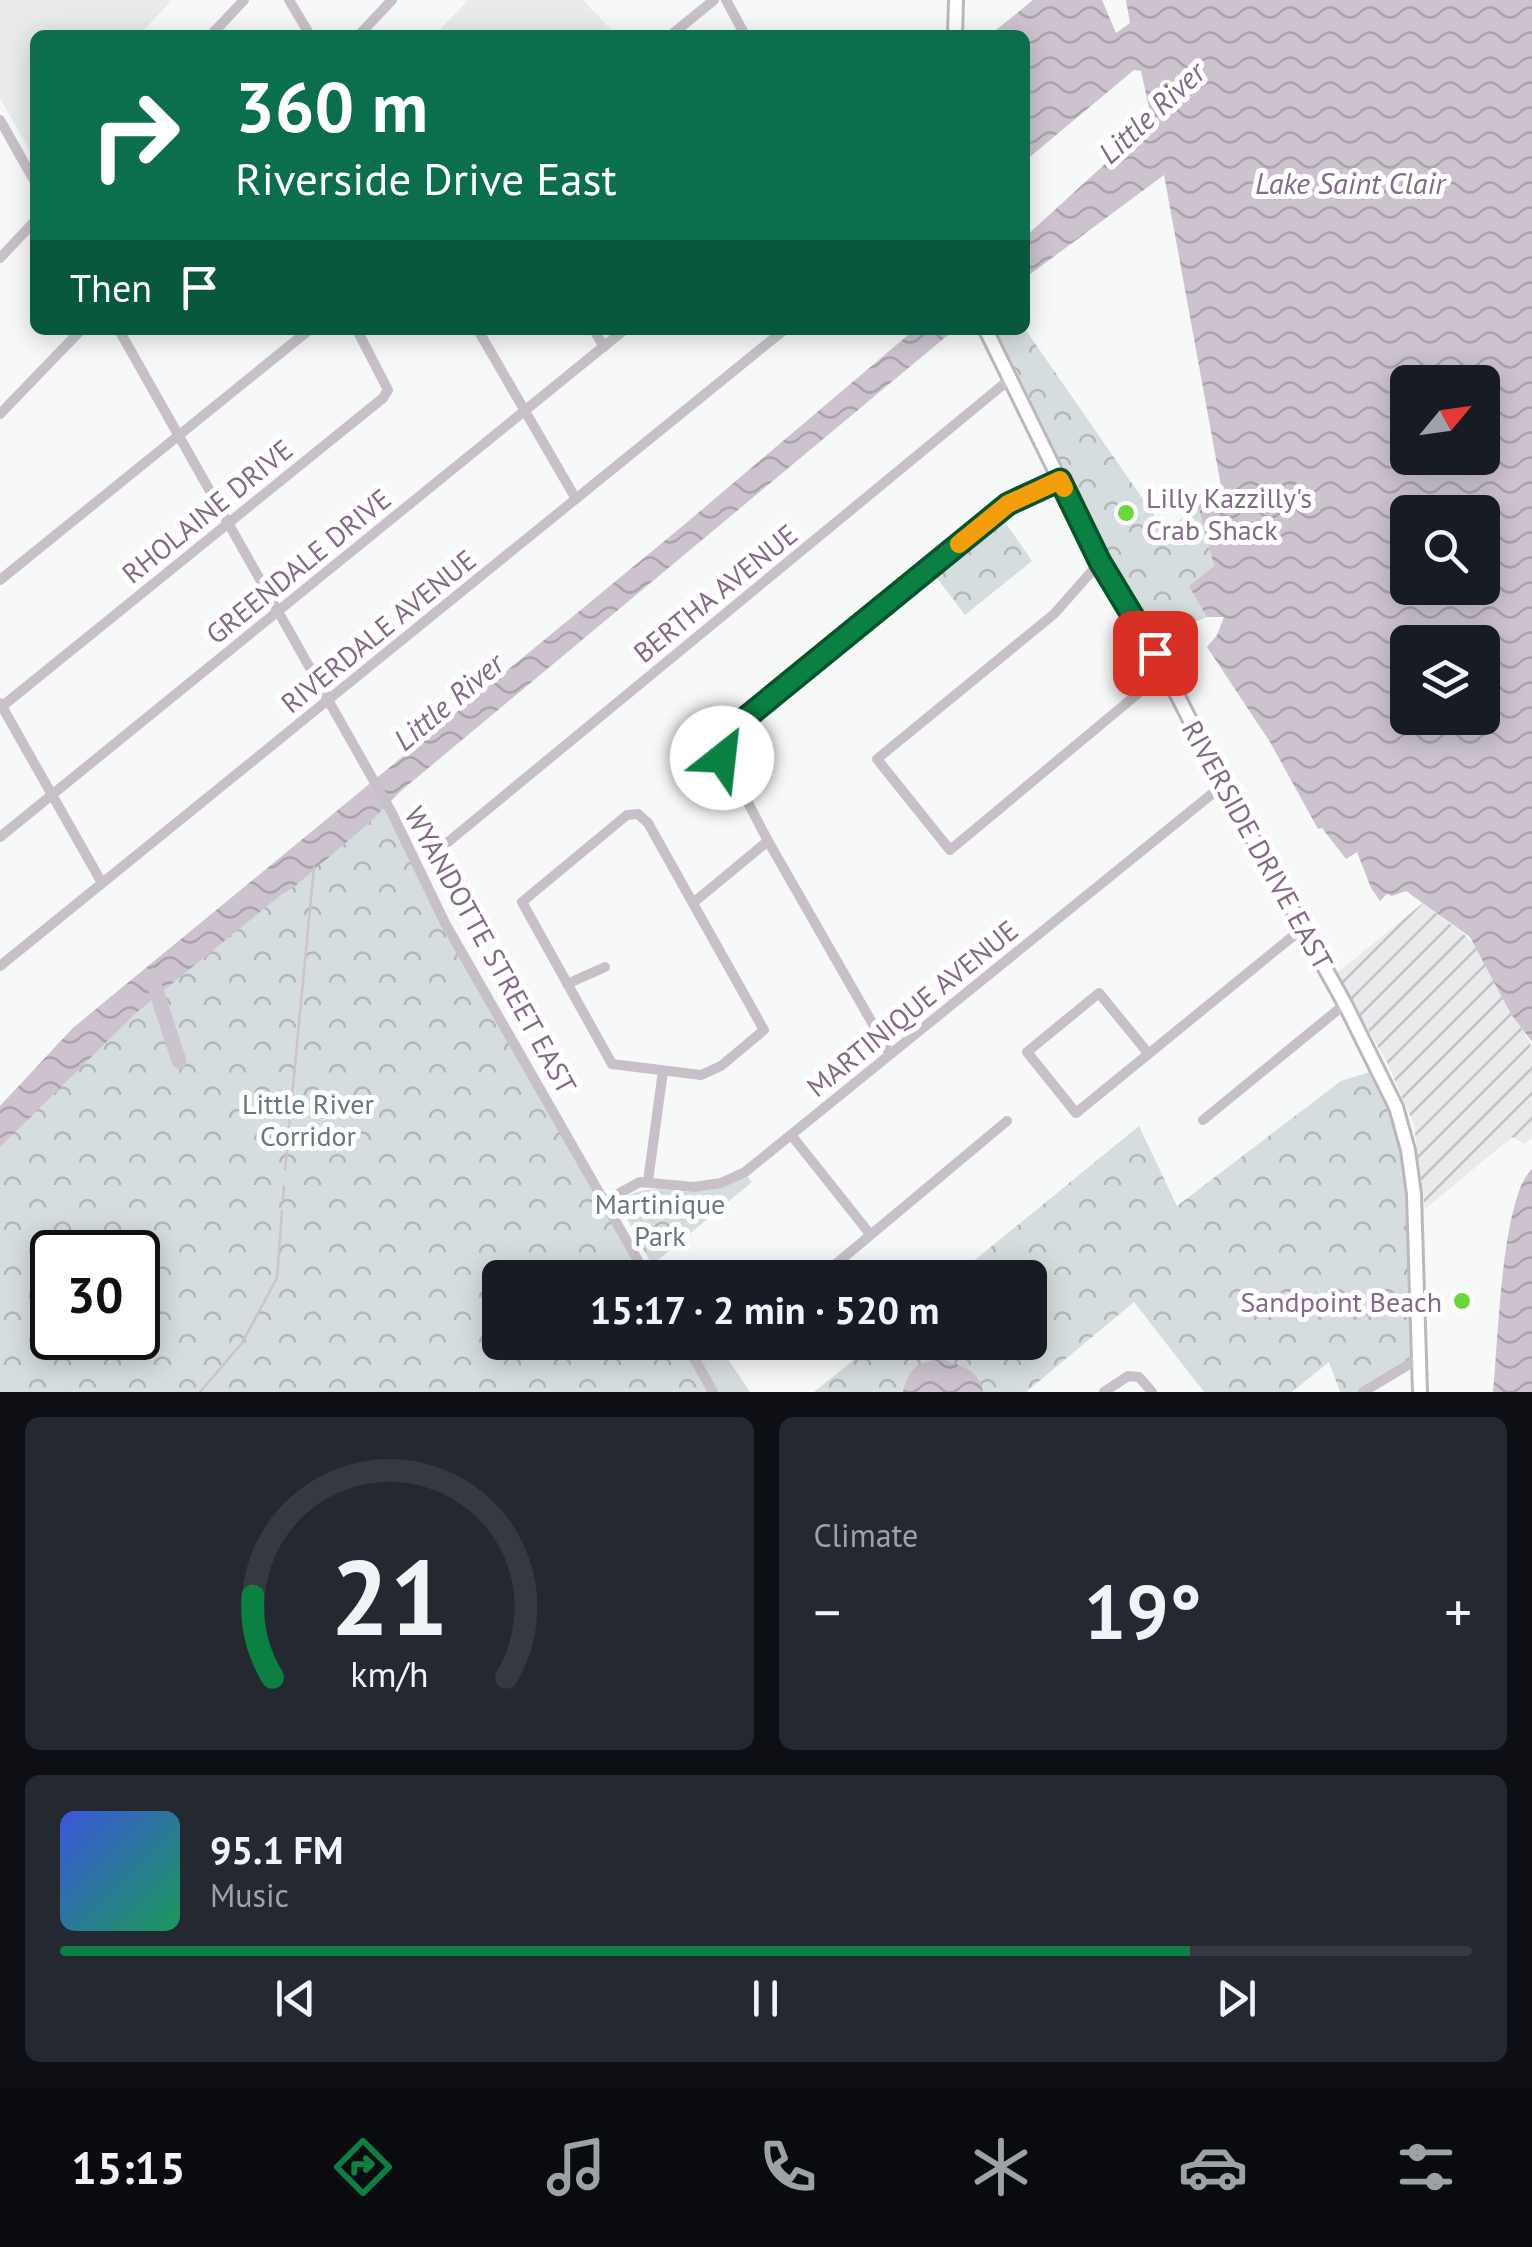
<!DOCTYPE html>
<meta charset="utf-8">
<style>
body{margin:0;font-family:"PT Sans",sans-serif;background:#242831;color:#f1f3f6;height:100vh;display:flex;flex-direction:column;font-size:38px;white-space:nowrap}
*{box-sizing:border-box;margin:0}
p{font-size:32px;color:#9ea1a6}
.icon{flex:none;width:55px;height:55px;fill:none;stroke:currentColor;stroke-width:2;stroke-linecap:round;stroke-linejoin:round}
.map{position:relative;height:1392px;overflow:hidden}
.panel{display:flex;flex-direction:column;gap:25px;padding:25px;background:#0d0f14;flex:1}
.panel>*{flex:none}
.banner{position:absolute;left:30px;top:30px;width:1000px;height:305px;border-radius:15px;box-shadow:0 5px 25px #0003;background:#0b6e4f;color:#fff;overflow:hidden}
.needle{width:65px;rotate:61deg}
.buttons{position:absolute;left:1390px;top:365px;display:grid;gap:20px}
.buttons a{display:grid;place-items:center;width:110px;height:110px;border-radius:15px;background:#171b24;box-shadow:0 5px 25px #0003;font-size:50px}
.speed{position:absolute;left:30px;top:1230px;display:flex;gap:20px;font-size:50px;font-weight:700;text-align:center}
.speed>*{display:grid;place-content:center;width:130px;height:130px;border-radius:50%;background:#171b24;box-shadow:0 5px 25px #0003;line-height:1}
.speed .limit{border:5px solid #111;border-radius:15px;background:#fff;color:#111}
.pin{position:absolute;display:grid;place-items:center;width:85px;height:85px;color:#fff;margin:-42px;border-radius:20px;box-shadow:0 5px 15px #0006}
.me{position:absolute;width:110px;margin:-55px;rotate:29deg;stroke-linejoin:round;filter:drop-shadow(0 0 8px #0008)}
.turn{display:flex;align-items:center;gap:35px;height:210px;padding:0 40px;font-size:45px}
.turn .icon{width:130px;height:130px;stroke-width:2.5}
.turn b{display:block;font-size:70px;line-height:85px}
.then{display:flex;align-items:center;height:95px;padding:0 40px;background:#0003;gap:20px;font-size:38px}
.big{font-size:75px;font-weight:700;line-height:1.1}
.panel .card{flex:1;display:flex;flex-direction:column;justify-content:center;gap:15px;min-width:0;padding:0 35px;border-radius:15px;background:#242831}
.panel .dial{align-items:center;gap:0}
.dial svg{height:260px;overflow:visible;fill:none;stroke:#363941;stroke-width:7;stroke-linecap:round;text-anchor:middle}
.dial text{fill:#f1f3f6;stroke:none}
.song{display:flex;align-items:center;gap:30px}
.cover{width:120px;height:120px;border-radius:15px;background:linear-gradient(135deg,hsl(230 70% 55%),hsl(150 70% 35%))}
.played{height:10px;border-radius:5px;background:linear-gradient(90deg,#0b8043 80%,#363941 80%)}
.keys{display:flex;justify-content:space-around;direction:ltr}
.heat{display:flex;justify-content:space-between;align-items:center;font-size:55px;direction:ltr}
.panel .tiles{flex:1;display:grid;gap:25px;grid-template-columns:1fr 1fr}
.card:last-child{grid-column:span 2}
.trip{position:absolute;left:482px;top:1260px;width:565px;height:100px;border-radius:15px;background:#171b24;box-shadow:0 5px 25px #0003;font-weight:700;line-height:100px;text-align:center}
.dock{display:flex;height:160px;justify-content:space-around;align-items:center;background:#090b0e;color:#9ea1a6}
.dock .icon{width:70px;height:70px}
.dock .active{color:#0b8043}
.dock b{font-size:45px;color:#f1f3f6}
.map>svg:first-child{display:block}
.built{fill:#e9eaeb}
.industrial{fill:url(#industrial-furrows)}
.grass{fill:#d6ddde}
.park{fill:url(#park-crowns);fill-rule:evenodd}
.water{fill:url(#water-waves);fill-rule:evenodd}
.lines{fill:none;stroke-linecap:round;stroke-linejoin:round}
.stream{stroke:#ccc3cf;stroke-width:2.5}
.river{stroke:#ccc3cf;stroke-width:15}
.major-casing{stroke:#bdb6be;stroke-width:18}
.minor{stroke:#c7c0c8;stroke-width:10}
.major{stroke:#fff;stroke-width:12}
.route-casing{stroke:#07532c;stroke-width:25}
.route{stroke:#0b8043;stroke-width:18}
.slow{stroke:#f59e0b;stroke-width:18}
.poi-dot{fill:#69d937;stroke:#fff;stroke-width:4}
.labels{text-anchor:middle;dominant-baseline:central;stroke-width:10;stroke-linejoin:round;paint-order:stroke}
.poi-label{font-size:28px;fill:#836a86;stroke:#fff;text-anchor:start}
.street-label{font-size:28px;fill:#836a86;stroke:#fff}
.park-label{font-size:28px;fill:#68787d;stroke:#fff}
.water-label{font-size:30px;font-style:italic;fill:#806b88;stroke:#fff}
</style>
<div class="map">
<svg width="1532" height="1392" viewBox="0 0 1532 1392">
<defs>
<pattern id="industrial-furrows" width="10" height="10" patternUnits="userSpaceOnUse" patternTransform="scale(2.5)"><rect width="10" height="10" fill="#e9eaeb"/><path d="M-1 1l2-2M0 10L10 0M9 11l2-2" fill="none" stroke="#c2c2c4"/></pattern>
<pattern id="park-crowns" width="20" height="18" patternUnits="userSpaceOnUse" patternTransform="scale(2.5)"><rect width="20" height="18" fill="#d6ddde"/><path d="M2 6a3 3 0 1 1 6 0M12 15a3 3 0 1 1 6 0" fill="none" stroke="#b3b7ba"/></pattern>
<pattern id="water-waves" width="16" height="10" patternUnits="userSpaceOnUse" patternTransform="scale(2.5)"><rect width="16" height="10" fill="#ccc3cf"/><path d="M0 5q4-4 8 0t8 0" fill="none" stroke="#aba2ae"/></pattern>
</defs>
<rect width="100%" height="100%" fill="#f7f9f8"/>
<g class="built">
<polygon points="0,0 172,0 139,35 35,35 35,145 30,151 0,98"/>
<polygon points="468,0 583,0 616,35 435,35"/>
</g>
<polygon class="industrial" points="1423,903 1466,936 1475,946 1532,1047 1532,1137 1525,1144 1512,1137 1425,1209 1414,1125 1388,1064 1336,974"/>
<polygon class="grass" points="685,1343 717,1343 750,1392 713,1392"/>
<g class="park">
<polygon points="1025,329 1165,531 1198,506 1214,566 1190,586 1207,617 1152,641 993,330"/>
<polygon points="1003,519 1032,561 965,615 933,573"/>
<path d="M374 781 445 923 648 1277 500 1278V1342L685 1343 713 1392H0V1106L73 1028ZM52 1252H138V1338H52Z"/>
<polygon points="1379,1069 1408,1150 1418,1360 1363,1392 1340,1392 1329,1362 1292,1392 1204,1392 1134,1302 1026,1392 814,1392 875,1343 1030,1342 1030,1278 954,1277 1139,1126 1177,1206 1341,1081"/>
<path d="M747 1176 752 1182 652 1265 620 1206 622 1199C652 1181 669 1194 701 1191 718 1190 732 1183 747 1176Z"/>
</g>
<g class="water">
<path d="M1033 0H1102L1116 33 1130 23 1126 0H1532V1042L1511 1014 1470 937 1406 891 1392 896 1387 894 1380 901 1371 888 1357 852 1346 859 1322 828 1318 829 1270 742 1207 647 1217 635 1224 617H1207L1189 586 1214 566 1198 506 1221 486 1164 175 1025 278V237L1152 121 1141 71 1134 70 1025 161V35L991 34ZM1482 382V458H1408V382ZM1482 512V588H1408V512ZM1482 642V718H1408V642Z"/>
<polygon points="914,330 954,330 402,790 369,823 294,887 282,894 136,1013 0,1147 0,1106 73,1028 679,529"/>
<path d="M1532 1169V1392H1493C1498 1347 1501 1197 1532 1169Z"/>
<path d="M941 1359C960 1365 980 1370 983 1392H903C909 1368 917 1362 941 1359Z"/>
</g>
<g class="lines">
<g class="stream">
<polyline points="285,1169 314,867"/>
<polyline points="283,1200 284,1186"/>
<polyline points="200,1392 242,1343 277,1278 282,1211"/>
</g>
<polyline class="river" points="153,981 179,1061"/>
<defs>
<g id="major">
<polyline points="955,35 956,0"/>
<polyline points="986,330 1100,562 1165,671 1223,785 1345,1004 1396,1107 1408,1150 1414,1194 1420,1392"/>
</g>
</defs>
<use href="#major" class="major-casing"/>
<g class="minor">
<polyline points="289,0 310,35"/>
<polyline points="726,0 745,35"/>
<polyline points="211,35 244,0"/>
<polyline points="359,35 392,0"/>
<polyline points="671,35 714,0"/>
<polyline points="0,120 35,182"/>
<polyline points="0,258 35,221"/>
<polyline points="119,330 392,813 445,923 648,1278"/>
<polyline points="478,330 576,499"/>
<polyline points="594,330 604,347"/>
<polyline points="0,414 81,330"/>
<polyline points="1100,562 1054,614 877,759 950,850 1165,671"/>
<polyline points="0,580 309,330"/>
<polyline points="0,703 102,883"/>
<polyline points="0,708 383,398 388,390 357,330"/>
<polygon points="638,814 648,823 764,1030 721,1066 701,1075 612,1064 522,902 627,815"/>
<polyline points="0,837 624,330"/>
<polyline points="448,842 1010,379"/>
<polyline points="693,903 768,841"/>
<polyline points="0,966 784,330"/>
<polyline points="567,984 605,967"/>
<polyline points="1148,1053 1099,993 1027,1052 1076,1113 1303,928"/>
<polyline points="890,1054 768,841 718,745 726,734 1007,505 1061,481"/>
<polyline points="1203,1120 1345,1004"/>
<polyline points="792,1136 870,1234"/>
<polyline points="648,1181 663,1071"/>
<polyline points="605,1201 640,1182 694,1187 721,1183 745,1172 1223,785"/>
<polyline points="743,1272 747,1278"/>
<polyline points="819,1278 1007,1121"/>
<polyline points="685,1342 713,1392"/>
<polyline points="1104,1392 1128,1376 1139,1377 1152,1392"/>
<polyline points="1363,1392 1418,1359"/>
</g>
<use href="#major" class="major"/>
</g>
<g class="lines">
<defs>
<polyline id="route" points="722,758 718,745 726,734 1008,504 1060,480 1100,562 1155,653"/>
</defs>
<use href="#route" class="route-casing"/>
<use href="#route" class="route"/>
<polyline class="slow" points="959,544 1008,504 1060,480 1064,488"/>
</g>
<g class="poi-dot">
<circle cx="1126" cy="513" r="10"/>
<circle cx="1462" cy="1301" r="10"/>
</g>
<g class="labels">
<g class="poi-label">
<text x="1146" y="497">Lilly Kazzilly's<tspan x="1146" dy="32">Crab Shack</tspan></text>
<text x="1442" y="1301" text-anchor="end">Sandpoint Beach</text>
</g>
<g class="street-label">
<text transform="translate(207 511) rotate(-39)">RHOLAINE DRIVE</text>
<text transform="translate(298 566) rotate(-39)">GREENDALE DRIVE</text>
<text transform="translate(715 593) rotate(-39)">BERTHA AVENUE</text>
<text transform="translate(378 631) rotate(-39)">RIVERDALE AVENUE</text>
<text transform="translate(1258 845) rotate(61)">RIVERSIDE DRIVE EAST</text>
<text transform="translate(491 950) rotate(61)">WYANDOTTE STREET EAST</text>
<text transform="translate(912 1008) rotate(-39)">MARTINIQUE AVENUE</text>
</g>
<g class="park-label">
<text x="308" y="1103">Little River<tspan x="308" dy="32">Corridor</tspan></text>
<text x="660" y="1203">Martinique<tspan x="660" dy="32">Park</tspan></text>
</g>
<g class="water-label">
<text transform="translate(1151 112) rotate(-43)">Little River</text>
<text x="1350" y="182">Lake Saint Clair</text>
<text transform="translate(448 701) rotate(-40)">Little River</text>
</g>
</g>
</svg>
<div class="buttons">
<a><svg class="needle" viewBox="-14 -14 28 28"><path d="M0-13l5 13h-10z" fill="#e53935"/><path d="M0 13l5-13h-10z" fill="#9ea1a6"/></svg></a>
<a><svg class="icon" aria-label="search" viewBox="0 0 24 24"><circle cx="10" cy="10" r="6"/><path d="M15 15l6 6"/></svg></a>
<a><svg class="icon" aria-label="layers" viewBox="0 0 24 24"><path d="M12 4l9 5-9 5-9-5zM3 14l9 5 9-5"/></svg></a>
</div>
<div class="speed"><div class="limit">30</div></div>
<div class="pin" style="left:1155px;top:653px;background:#d93025"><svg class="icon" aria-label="arrive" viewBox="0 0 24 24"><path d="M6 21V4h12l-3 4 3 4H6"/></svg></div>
<svg class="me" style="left:722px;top:758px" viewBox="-20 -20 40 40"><circle r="19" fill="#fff"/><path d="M0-13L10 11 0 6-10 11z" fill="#0b8043"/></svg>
<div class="trip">15:17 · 2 min · 520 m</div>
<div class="banner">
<div class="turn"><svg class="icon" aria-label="right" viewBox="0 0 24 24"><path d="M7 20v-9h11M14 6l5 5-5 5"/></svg><div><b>360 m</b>Riverside Drive East</div></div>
<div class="then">Then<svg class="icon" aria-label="arrive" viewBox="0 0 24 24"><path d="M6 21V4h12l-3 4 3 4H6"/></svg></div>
</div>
</div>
<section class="panel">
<div class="tiles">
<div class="card dial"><svg viewBox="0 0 100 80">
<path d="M14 69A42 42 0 1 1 86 69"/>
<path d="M14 69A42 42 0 0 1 8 44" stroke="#0b8043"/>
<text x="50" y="56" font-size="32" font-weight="700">21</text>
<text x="50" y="72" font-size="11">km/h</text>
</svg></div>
<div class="card"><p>Climate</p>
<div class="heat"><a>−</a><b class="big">19°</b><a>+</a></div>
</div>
<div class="card">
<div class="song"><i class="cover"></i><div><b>95.1 FM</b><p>Music</p></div></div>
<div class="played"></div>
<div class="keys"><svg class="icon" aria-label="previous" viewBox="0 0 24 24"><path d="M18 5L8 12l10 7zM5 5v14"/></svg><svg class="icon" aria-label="pause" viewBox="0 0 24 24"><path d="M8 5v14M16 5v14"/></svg><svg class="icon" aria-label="next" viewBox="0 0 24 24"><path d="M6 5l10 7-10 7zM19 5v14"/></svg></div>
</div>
</div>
</section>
<nav class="dock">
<b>15:15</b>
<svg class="icon active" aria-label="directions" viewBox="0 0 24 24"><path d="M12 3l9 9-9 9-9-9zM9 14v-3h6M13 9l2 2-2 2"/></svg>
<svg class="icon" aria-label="music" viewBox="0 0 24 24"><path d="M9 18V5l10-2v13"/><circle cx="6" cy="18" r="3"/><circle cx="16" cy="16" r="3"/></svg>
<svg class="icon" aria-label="phone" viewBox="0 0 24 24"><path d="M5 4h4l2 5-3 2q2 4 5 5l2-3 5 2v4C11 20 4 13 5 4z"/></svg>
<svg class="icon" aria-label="climate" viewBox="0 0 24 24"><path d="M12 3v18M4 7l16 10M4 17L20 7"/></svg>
<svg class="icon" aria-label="car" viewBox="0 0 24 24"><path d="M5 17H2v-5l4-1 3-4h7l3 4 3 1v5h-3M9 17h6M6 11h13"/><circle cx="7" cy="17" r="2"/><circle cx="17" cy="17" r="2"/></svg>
<svg class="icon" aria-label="filters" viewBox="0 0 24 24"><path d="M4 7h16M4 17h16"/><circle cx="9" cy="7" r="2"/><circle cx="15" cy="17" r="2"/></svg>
</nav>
